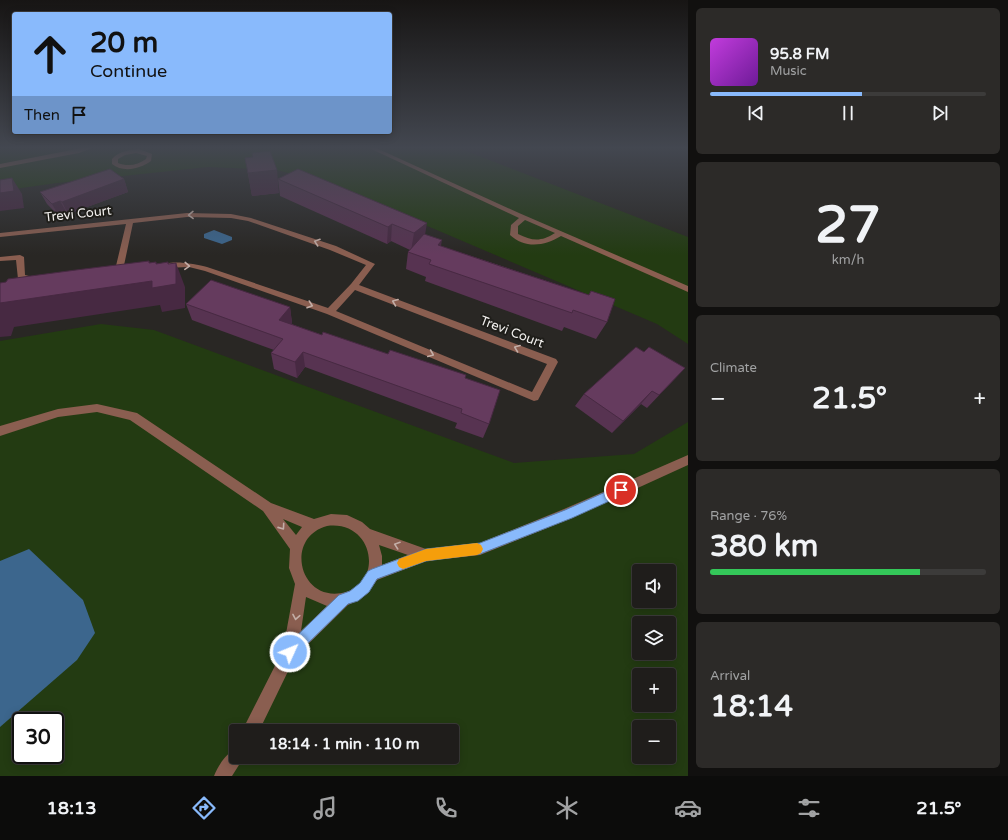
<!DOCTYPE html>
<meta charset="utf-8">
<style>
body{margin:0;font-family:"Varela Round",sans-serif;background:#2c2a28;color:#f1f3f6;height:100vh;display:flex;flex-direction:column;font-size:15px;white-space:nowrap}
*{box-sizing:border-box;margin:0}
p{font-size:13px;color:#a1a2a3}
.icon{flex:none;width:22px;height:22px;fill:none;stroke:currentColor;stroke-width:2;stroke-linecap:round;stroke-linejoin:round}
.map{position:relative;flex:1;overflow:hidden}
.details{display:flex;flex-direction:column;gap:8px;padding:8px;background:#11100f;width:320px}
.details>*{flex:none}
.hud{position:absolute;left:12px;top:12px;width:380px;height:122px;border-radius:4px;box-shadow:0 2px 10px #0003,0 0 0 1px #3c3b3a;background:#89bafc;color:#111;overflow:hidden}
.fabs{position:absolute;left:632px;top:564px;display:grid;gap:8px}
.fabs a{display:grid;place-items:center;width:44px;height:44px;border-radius:4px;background:#1f1d1b;box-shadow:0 2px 10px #0003,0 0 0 1px #3c3b3a;font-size:20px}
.speed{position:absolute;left:12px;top:712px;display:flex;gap:8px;font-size:20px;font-weight:700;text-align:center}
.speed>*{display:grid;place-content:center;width:52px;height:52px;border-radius:50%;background:#1f1d1b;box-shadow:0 2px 10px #0003,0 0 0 1px #3c3b3a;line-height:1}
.speed .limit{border:2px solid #111;border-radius:6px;background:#fff;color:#111}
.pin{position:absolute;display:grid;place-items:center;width:34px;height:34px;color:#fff;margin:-17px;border:2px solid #fff;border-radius:50%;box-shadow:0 1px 4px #0007}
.me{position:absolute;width:44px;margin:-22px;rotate:46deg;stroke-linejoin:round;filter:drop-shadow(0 0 3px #0008)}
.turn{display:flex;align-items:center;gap:14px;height:84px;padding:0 12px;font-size:18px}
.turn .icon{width:52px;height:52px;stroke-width:2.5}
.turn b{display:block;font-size:28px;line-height:34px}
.then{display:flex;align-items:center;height:38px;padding:0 12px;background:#0003;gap:8px;font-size:15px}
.big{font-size:30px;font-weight:700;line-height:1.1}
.details .widget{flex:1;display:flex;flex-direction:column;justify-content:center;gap:6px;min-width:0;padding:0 14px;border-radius:6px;background:#2c2a28}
.details .dial{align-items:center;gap:0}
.dial b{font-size:52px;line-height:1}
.song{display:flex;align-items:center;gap:12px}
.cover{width:48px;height:48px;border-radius:6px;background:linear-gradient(135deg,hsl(290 70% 55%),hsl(280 70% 35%))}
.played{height:4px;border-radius:2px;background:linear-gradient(90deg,#89bafc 55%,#3c3b3a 55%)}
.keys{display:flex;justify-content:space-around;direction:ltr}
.heat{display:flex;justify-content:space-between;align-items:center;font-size:22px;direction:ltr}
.charge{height:6px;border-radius:3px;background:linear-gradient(90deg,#34c759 76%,#3c3b3a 0)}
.trip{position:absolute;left:229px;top:724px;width:230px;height:40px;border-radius:4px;background:#1f1d1b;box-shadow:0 2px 10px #0003,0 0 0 1px #3c3b3a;font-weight:700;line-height:40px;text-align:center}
.menu{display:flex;height:64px;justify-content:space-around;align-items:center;background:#0c0c0b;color:#a1a2a3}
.menu .icon{width:28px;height:28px}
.menu .on{color:#89bafc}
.menu b{font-size:18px;color:#f1f3f6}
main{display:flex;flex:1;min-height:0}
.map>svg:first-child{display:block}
.green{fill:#233b12;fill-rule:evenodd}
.water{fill:#3c668d}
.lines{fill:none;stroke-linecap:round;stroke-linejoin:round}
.minor{fill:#8a5e50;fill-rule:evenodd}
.wall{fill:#573351}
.shaded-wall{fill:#472942}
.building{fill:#653b5e;stroke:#472942}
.oneway{stroke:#c3aea7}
.route{fill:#89bafc;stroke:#5979a4}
.slow{fill:#f59e0b}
.labels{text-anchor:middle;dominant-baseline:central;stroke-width:4;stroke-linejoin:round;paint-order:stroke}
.street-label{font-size:13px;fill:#f2f0ee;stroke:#1f1e1a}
</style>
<main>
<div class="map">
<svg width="688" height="776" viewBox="0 0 688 776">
<rect width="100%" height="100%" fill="#292724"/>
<g class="green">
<polygon points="0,147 456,147 688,237 688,344 657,324 329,184 277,170 208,167 57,183 0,191"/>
<path d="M101 324 154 330 514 463 634 454 688 422V776H0V341ZM639 571H669V601H639ZM639 623H669V653H639ZM639 675H669V705H639ZM21 721H55V755H21ZM639 727H669V757H639ZM236 731H452V757H236Z"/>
</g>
<g class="water">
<polygon points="214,230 232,237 232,240 222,244 204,238 204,234"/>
<polygon points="29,549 83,600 95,633 77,660 0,727 0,561"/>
</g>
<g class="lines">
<g class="minor">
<polygon points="87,147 95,147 79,153 0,168 0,164"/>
<path d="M367 147H374L519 213 688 286V292L561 236C545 246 525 249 510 235L511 225 519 218ZM525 220 555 233C541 242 532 241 518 234V226Z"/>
<path d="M139 149 152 154 151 161C140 169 123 173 112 164V159C119 151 129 150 139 149ZM136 153 147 156 146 159C138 165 128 167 118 163V159L125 155Z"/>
<path d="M187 213 231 214 251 218 336 246 375 264 359 285 556 359 558 362 538 400 534 401 327 314 205 271 189 267 164 268 160 266C169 259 196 264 207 267L328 308 351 284 366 265 330 250 248 221 231 218 187 217 133 223 123 270 119 272 115 270 126 224 0 237V233ZM355 290 547 364 532 392 336 311Z"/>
<polygon points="20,255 24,257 25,275 37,278 37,282 18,279 16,260 0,261 0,257"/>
<path d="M97 404 137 413 271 503 314 519 331 514 347 515 362 522 370 529 426 549 480 543 564 509 688 455V465L572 518 480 555 426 561 377 580 368 593 359 600 348 605 295 657 259 731H242L283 650 295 584 289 568 290 549 263 511 130 420 97 412 58 417 0 436V426L58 409ZM283 519 302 527 296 535ZM327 526C373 520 384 581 346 592 300 605 283 538 327 526ZM379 545 408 555 382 565V556ZM306 597 327 606 301 631Z"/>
<path d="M236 749V757H244L232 776H214C218 766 226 753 236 749Z"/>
</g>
</g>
<g class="wall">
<polygon points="252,153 279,193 252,196 245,158 253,157"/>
<polygon points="124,179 128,192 68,214 67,213 59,216 47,204 40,192"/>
<polygon points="278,179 425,234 441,246 589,295 591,291 607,322 596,339 564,327 562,331 425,281 426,277 406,269 408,252 410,250 391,241 387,244 280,196"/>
<polygon points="186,304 290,307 292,323 291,324 322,335 388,354 465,378 489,424 483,438 455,428 457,423 305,367 297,378 274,369 271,353 274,350 192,320"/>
<polygon points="644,352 685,368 647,408 641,404 612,433 575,406 584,394"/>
</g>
<g class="shaded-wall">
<polygon points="277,170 279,193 252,196 248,173"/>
<polygon points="12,178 22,194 24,208 0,211 0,193"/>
<polygon points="124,179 128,192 68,214 62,202"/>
<polygon points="60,201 67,213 59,216 52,204"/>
<polygon points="427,223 424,241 411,251 414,233"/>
<polygon points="392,224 391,241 387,244 388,227"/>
<polygon points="442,240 439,257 438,245"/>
<polygon points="149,261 159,285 156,262 165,286 168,262 176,283 176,263 185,287 185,308 162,312 160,305 14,327 11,336 0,337 0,303"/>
<polygon points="290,307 292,323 282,336 279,320"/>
<polygon points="303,352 305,367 297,378 295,362"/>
<polygon points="652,391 641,404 612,433 623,421"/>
</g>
<g class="building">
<polygon points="270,151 277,170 248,173 245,158 253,157 252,153"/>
<polygon points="110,169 124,179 62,202 60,201 52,204 40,192"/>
<polygon points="298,169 427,223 414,233 392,224 388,227 278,179"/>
<polygon points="12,178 14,191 0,193 0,180"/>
<polygon points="424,234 442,240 438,245 500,266 589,295 591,291 615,299 607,322 573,310 572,313 429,264 431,260 408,252"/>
<polygon points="149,261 149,263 156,262 156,264 168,262 168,264 176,263 176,284 152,288 152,281 0,303 0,283 6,282 8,279 76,270"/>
<polygon points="211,280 290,307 279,320 322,335 323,332 388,354 390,350 466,375 465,378 500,390 489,424 461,413 462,409 303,352 295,362 271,353 283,339 186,304"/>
<polygon points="636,347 644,352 649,347 685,368 659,395 652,391 623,421 584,394"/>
</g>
<defs><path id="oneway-chevron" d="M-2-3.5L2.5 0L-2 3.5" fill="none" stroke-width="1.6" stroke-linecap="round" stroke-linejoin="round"/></defs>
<g class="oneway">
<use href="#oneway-chevron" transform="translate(191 215) rotate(179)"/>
<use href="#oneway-chevron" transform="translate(317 242) rotate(-161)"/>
<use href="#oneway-chevron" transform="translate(187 266) rotate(3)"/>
<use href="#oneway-chevron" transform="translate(395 302) rotate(-159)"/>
<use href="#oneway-chevron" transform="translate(310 305) rotate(19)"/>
<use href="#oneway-chevron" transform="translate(517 348) rotate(-159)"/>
<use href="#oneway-chevron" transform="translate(431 354) rotate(23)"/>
<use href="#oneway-chevron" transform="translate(282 527) rotate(55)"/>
<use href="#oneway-chevron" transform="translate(397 545) rotate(-161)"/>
<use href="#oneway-chevron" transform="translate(296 617) rotate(100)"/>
</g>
<linearGradient id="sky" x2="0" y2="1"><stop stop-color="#171514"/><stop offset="0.58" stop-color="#434750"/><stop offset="1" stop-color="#434750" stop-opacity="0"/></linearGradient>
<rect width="688" height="255" fill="url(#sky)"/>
<polygon class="route" points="621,485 625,487 627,490 625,494 572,518 480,554 426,561 377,579 369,592 358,601 348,604 294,657 290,659 285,657 283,652 285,647 339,595 350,591 360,583 368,571 372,569 426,549 480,543 565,510"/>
<polygon class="slow" points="477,543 481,545 483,549 481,553 477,555 426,561 403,569 399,567 397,563 399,559 426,549"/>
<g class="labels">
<g class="street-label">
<text transform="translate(78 214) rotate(-6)">Trevi Court</text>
<text transform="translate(512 332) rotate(21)">Trevi Court</text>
</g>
</g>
</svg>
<div class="fabs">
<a><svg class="icon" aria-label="sound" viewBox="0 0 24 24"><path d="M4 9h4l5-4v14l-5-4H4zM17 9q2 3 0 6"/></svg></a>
<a><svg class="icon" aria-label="layers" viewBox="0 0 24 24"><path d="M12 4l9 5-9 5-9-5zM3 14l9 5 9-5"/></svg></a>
<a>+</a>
<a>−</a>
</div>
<div class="speed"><div class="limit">30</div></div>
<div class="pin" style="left:621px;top:490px;background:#d93025"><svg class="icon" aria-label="arrive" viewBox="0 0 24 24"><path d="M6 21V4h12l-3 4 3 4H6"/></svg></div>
<svg class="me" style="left:290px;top:652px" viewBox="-20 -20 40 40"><circle r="17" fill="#89bafc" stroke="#fff" stroke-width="3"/><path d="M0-11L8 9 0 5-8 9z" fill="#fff"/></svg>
<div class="trip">18:14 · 1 min · 110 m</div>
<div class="hud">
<div class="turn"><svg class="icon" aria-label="ahead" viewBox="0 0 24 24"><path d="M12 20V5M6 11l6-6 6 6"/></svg><div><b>20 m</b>Continue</div></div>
<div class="then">Then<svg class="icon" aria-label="arrive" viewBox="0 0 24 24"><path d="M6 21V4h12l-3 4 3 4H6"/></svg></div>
</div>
</div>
<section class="details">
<div class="widget">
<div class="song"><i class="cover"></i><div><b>95.8 FM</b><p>Music</p></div></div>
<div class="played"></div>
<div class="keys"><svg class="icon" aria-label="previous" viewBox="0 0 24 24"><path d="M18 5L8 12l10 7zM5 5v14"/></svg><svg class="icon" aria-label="pause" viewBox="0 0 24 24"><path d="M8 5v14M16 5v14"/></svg><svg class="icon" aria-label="next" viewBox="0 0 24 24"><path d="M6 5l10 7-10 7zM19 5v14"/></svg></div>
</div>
<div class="widget dial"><b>27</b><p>km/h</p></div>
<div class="widget"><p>Climate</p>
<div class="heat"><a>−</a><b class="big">21.5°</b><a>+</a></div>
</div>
<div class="widget"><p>Range · 76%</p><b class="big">380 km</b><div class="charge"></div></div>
<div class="widget"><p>Arrival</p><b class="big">18:14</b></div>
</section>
</main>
<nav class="menu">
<b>18:13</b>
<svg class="icon on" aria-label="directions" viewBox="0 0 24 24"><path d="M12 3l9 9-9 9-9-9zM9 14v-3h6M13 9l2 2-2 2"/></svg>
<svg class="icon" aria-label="music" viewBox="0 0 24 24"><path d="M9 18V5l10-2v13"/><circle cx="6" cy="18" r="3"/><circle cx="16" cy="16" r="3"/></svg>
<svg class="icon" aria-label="phone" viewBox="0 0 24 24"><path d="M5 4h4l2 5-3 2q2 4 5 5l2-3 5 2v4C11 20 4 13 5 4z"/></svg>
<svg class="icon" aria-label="climate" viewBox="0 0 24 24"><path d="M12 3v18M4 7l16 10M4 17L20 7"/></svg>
<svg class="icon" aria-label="car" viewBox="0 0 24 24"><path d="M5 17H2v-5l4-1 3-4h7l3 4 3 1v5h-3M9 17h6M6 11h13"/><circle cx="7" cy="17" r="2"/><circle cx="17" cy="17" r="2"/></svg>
<svg class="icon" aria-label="filters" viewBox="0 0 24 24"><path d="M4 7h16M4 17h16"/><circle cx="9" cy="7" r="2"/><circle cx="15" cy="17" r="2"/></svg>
<b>21.5°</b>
</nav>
